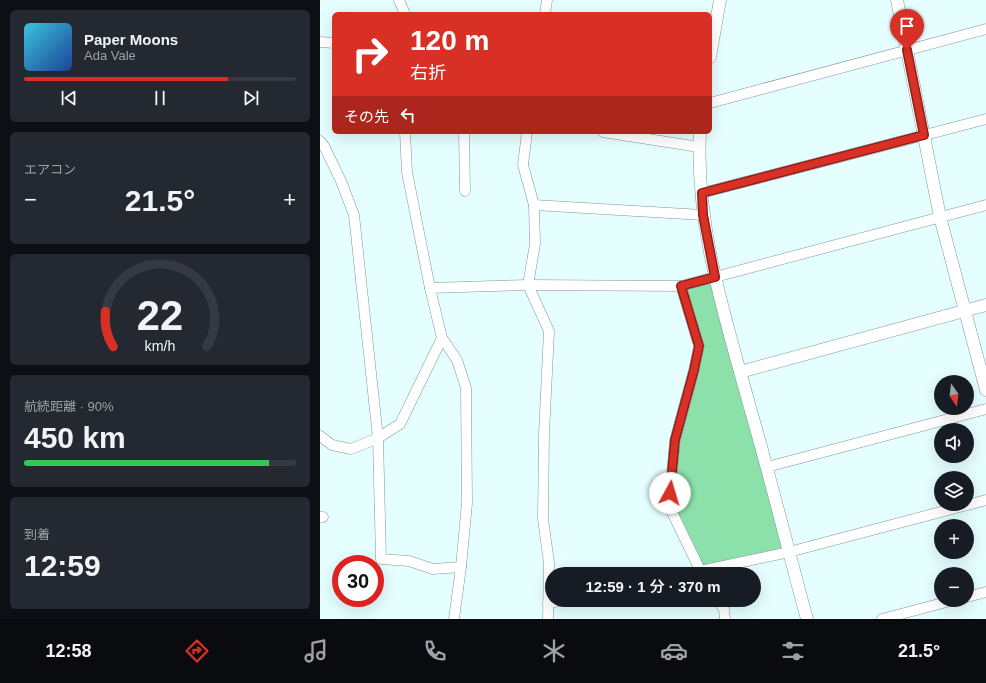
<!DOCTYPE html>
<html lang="ja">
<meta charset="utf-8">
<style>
body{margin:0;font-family:Arial,"Noto Sans JP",sans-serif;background:#242831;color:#f1f3f6;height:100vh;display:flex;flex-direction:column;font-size:15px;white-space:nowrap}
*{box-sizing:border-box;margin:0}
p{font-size:13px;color:#9ea1a6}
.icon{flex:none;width:22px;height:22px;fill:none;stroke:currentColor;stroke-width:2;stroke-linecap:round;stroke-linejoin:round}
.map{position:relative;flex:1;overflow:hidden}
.sheet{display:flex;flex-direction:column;gap:10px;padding:10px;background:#0d0f14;width:320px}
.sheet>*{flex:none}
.hud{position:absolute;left:12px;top:12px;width:380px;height:122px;border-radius:6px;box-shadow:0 4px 16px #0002;background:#d93025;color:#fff;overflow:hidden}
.needle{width:26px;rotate:166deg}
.controls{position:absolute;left:614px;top:375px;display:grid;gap:8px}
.controls a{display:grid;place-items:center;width:40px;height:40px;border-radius:50%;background:#171b24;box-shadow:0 4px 16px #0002;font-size:20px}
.speed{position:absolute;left:12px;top:555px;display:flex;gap:8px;font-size:20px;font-weight:700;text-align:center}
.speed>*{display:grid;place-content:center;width:52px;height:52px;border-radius:50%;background:#171b24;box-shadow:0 4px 16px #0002;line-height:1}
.speed .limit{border:6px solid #d22;background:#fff;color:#111}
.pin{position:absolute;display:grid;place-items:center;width:34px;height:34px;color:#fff;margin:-41px -17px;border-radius:50% 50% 50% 0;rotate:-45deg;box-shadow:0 0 4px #0007}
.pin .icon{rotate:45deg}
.me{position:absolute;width:44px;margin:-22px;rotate:6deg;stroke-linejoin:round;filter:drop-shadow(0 0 3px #0008)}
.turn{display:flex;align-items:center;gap:14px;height:84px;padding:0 12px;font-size:18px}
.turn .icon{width:52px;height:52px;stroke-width:2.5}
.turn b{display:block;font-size:28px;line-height:34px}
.then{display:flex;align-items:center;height:38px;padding:0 12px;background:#0003;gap:8px;font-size:15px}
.big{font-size:30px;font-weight:600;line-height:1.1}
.sheet .card{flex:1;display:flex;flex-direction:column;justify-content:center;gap:6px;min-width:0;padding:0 14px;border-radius:6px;background:#242831}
.sheet .dial{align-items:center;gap:0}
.dial svg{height:104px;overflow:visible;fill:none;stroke:#363941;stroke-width:7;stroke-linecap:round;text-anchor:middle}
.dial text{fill:#f1f3f6;stroke:none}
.song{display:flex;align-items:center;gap:12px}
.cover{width:48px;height:48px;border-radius:6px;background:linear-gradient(135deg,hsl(190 70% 55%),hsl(220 70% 35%))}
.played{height:4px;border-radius:2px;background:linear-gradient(90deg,#d93025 75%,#363941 75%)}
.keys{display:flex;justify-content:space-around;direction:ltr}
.heat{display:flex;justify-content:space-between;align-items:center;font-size:22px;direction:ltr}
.charge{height:6px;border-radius:3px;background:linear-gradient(90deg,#34c759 90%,#363941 0)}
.trip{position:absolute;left:225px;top:567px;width:216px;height:40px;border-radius:20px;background:#171b24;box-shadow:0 4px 16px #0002;font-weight:600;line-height:40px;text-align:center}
.dock{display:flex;height:64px;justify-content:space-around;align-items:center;background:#090b0e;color:#9ea1a6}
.dock .icon{width:28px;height:28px}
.dock .selected{color:#d93025}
.dock b{font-size:18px;color:#f1f3f6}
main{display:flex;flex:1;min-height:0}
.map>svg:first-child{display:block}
.green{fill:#8ce1ab}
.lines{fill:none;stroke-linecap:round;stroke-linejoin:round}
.minor-casing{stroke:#809798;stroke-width:11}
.tertiary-casing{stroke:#809798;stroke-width:13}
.minor{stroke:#fff;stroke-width:10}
.tertiary{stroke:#fff;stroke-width:12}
.route-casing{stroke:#8d1f18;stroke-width:10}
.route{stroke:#d93025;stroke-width:7}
</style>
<main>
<section class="sheet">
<div class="card">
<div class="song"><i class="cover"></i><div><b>Paper Moons</b><p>Ada Vale</p></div></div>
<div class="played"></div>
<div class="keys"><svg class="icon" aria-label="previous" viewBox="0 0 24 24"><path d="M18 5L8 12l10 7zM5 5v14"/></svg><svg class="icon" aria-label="pause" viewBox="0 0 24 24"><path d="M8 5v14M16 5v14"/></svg><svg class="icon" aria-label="next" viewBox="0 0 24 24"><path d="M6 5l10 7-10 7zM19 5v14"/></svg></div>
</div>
<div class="card"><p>エアコン</p>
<div class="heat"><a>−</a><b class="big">21.5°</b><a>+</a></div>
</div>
<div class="card dial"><svg viewBox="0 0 100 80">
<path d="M14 69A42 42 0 1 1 86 69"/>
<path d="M14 69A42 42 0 0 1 8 42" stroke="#d93025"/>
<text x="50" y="56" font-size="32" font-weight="700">22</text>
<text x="50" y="72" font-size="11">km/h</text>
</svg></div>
<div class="card"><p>航続距離 · 90%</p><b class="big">450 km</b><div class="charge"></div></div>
<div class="card"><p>到着</p><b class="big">12:59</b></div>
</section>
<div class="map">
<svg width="666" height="619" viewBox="0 0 666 619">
<rect width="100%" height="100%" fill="#e5feff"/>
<polygon class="green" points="395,277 469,552 380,571 349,506 355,440 379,346 361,286"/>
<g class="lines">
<defs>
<g id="minor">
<polyline points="79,0 85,14"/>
<polyline points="225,14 227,0"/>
<polyline points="0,42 14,43"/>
<polyline points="390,103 666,29"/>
<polyline points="85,132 87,172 110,288"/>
<polyline points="144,132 145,191"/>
<polyline points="207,132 203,165 214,205 215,244 208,285 229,331 224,434 223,519 229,563 228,619"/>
<polyline points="283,132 379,147"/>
<polyline points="0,141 4,146 21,181 34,215 58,438 61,559 89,561 113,569 141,567 134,619"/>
<polyline points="382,193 666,119"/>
<polyline points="214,205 383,215"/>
<polyline points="361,286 666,205"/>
<polyline points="122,338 137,360 146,388 147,503 141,567"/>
<polyline points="0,436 12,445 31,449 58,438 80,424 122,338 110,288 208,285 361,286 379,346 374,370 355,440 349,506 382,574"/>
<polyline points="447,467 666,409"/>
<polyline points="0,517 3,517"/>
<polyline points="366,574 469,552 666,500"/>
<polyline points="647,597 666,592"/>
<polyline points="398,600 404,610 405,619"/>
<polyline points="228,603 244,600"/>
<polyline points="562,619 634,600"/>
</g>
<g id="tertiary">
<polyline points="577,0 620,217 666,390"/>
<polyline points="390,57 400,0"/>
<path d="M380 132C375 227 406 320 431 411 451 480 468 550 487 619"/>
<polyline points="420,372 666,305"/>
</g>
</defs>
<use href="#minor" class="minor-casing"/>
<use href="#tertiary" class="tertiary-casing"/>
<use href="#minor" class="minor"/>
<use href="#tertiary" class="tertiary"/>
</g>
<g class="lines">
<defs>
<polyline id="route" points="350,493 355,440 374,370 379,346 361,286 395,277 383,215 382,193 604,135 587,50"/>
</defs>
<use href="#route" class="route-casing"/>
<use href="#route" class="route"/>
</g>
</svg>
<div class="controls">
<a><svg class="needle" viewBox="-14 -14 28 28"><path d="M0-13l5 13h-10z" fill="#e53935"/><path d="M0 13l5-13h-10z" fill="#9ea1a6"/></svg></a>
<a><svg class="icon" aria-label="sound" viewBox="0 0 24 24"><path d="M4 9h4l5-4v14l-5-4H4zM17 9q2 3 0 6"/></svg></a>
<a><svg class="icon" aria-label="layers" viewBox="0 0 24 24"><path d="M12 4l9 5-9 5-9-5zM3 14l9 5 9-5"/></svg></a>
<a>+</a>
<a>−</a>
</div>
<div class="speed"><div class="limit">30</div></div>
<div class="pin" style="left:587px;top:50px;background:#d93025"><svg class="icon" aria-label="arrive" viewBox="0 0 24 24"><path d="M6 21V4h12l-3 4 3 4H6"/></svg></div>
<svg class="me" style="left:350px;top:493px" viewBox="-20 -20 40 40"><circle r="19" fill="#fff"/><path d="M0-13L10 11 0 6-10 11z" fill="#d93025"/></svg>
<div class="trip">12:59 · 1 分 · 370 m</div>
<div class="hud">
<div class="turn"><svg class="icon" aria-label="right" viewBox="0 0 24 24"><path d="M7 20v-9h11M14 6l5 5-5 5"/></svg><div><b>120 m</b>右折</div></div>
<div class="then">その先<svg class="icon" aria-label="left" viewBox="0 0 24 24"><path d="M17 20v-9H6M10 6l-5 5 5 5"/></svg></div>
</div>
</div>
</main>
<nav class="dock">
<b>12:58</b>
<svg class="icon selected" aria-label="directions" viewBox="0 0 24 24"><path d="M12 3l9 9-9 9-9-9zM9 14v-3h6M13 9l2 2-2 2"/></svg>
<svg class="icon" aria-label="music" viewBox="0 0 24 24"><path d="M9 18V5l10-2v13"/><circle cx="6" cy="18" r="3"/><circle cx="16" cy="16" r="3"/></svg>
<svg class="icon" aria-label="phone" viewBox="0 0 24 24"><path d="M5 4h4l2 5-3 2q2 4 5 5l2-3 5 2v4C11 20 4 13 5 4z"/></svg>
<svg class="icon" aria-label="climate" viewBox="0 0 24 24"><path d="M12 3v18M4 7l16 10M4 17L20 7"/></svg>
<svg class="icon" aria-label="car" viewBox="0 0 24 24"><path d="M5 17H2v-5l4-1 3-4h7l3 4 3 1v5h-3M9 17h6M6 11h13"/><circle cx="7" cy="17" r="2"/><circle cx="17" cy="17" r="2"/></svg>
<svg class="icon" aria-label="filters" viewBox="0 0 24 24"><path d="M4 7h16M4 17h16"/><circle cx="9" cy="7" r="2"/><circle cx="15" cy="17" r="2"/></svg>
<b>21.5°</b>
</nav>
